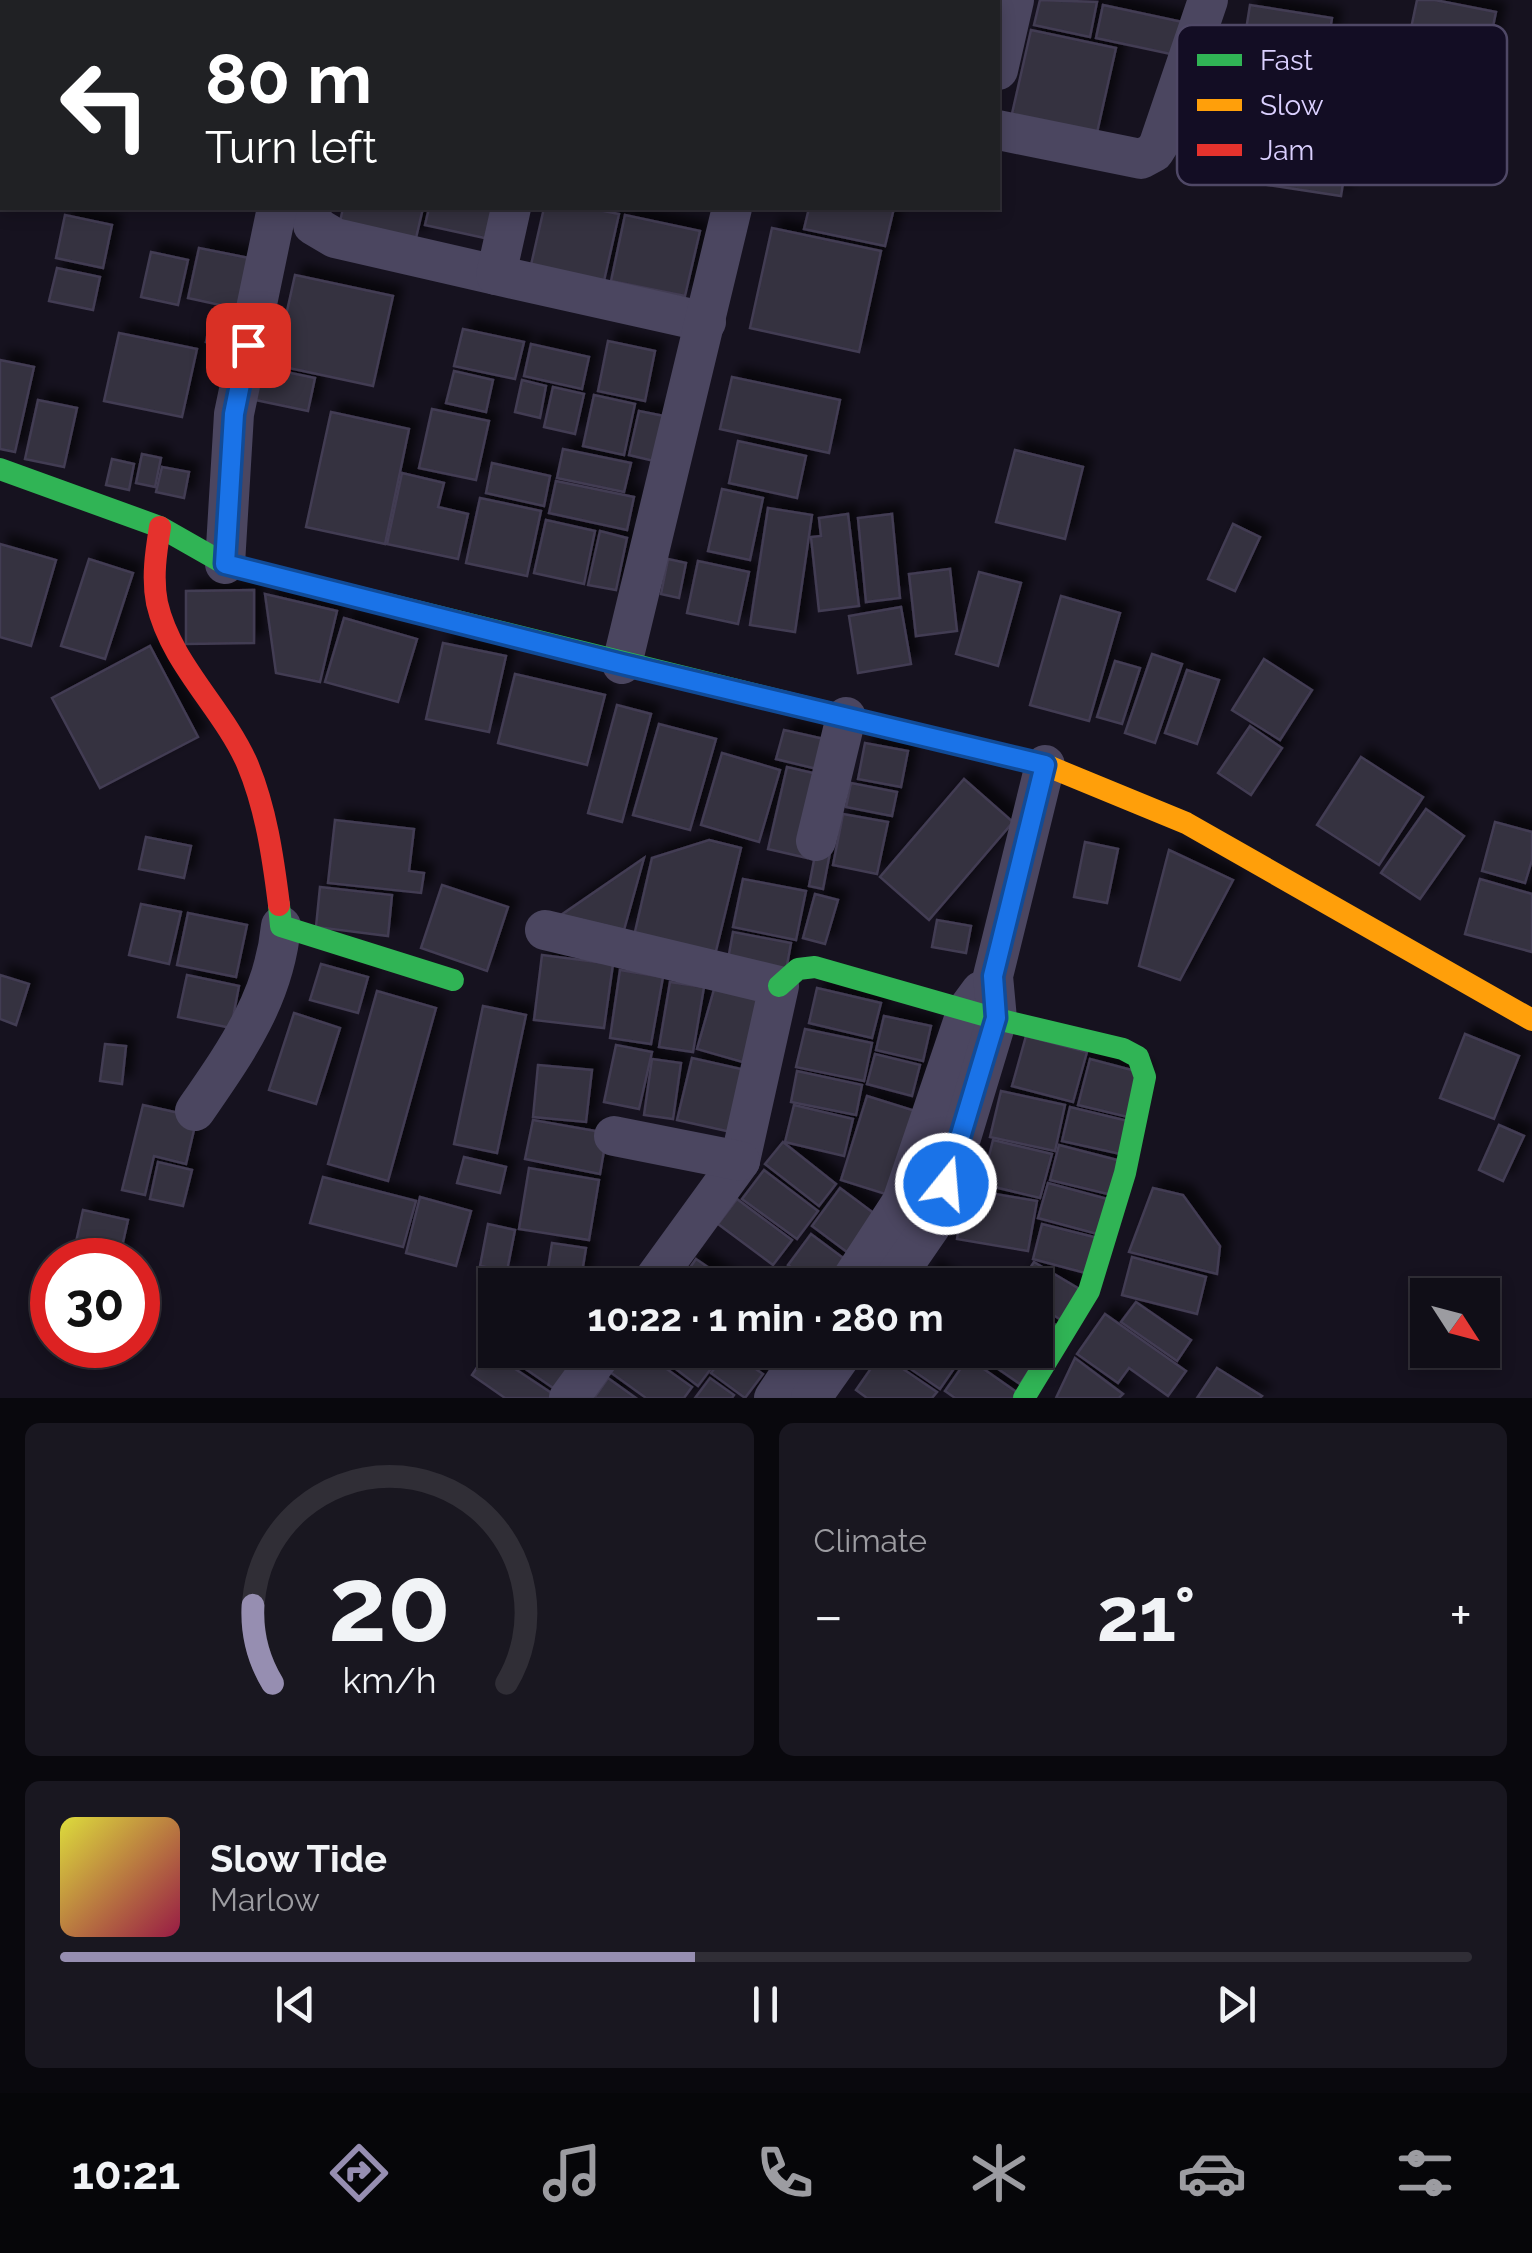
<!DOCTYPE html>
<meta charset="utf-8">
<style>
body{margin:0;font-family:Raleway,sans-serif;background:#191720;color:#f1f3f6;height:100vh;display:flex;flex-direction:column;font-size:38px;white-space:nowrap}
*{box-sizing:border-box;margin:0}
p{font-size:32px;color:#9c9ca1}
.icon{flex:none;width:55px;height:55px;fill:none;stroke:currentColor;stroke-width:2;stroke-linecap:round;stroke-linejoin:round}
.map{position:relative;height:1398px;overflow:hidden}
.side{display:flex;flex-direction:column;gap:25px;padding:25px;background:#09080d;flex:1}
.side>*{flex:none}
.top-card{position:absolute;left:0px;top:0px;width:1000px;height:210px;box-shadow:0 5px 15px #0003,0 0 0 2px #302e36;background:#202124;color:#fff;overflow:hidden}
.needle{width:65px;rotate:126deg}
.fabs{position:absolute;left:1410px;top:1278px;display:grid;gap:20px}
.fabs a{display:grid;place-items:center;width:90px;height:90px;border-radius:0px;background:#100e17;box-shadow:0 5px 15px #0003,0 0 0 2px #302e36;font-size:50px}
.speed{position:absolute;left:30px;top:1238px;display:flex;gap:20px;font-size:50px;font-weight:700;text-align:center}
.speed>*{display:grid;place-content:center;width:130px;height:130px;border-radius:50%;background:#100e17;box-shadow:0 5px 15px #0003,0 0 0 2px #302e36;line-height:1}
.speed .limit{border:15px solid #d22;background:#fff;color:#111}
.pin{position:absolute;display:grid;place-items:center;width:85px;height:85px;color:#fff;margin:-42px;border-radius:20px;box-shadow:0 5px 15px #0006}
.me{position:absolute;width:110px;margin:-55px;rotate:17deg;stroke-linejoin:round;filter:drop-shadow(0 0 8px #0008)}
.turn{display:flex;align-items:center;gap:35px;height:210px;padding:0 40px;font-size:45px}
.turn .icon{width:130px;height:130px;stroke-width:2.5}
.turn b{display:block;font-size:70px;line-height:85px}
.big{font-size:75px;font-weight:700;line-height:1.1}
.side .widget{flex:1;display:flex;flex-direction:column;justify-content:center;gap:15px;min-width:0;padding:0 35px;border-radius:15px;background:#191720}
.side .dial{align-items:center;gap:0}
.dial svg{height:260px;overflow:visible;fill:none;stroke:#302e36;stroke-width:7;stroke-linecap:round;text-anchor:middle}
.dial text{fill:#f1f3f6;stroke:none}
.song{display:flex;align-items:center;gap:30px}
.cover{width:120px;height:120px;border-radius:15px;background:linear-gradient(135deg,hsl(60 70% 55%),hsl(340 70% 35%))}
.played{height:10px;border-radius:5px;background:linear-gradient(90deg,#968eb1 45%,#302e36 45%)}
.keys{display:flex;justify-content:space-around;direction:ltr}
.heat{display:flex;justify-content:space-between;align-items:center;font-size:55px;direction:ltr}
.side .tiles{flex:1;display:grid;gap:25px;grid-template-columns:1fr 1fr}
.widget:last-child{grid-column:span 2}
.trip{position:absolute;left:478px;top:1268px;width:575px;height:100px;border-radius:0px;background:#100e17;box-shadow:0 5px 15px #0003,0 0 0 2px #302e36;font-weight:700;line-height:100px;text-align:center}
.tabs{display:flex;height:160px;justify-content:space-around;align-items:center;background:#060609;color:#9c9ca1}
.tabs .icon{width:70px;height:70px}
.tabs .current{color:#968eb1}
.tabs b{font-size:45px;color:#f1f3f6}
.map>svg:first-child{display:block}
.building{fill:#343041;stroke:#433c53;stroke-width:2.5;filter:url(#shadow)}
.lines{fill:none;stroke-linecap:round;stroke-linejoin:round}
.street{stroke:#4b4660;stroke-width:40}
.fast{stroke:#30b455;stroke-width:22}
.slow{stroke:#ff9f0a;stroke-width:22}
.jam{stroke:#e5322d;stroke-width:22}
.route-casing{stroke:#114b97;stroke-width:25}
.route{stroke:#1a73e8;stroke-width:18}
.key{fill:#130d24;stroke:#4f4866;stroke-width:2.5}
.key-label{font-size:28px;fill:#dbd0ff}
</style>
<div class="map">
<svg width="1532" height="1398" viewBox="0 0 1532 1398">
<defs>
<filter id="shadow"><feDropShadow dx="9" dy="-9" stdDeviation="5" flood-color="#0009"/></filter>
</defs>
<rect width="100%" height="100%" fill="#16121f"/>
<g class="building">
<polygon points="0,0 32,0 2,2 2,47"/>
<polygon points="384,0 448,0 460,2 383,2"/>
<polygon points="669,0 732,0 743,2 668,2"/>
<polygon points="852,0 922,0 851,2"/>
<polygon points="927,0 1004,0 926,2"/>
<polygon points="1040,0 1097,2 1090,37 1034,25"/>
<polygon points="1417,0 1435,0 1496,12 1474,116 1396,100"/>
<polygon points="1103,5 1187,23 1180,56 1096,38"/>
<polygon points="1250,5 1332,18 1325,61 1243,49"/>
<polygon points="1031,30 1116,48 1096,137 1011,118"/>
<polygon points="0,71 2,72 2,117 0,116"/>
<polygon points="1254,96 1354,111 1341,196 1241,181"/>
<polygon points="343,208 423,208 416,238 340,222"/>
<polygon points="429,208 496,208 489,239 425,225"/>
<polygon points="544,208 588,208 619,214 604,281 531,265"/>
<polygon points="809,208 894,208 885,246 804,229"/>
<polygon points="65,215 112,225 103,268 56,258"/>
<polygon points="625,215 700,231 685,296 611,281"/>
<polygon points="772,228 881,251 859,352 750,328"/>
<polygon points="199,248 254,259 243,310 188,298"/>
<polygon points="151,252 188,260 178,305 141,297"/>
<polygon points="57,268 100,277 93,310 49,301"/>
<polygon points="295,275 393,296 373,386 275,365"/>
<polygon points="212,310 241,315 233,347 206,342"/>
<polygon points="463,329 524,342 515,379 454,366"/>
<polygon points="119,333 197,349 182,417 104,401"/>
<polygon points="608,341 655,351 645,401 598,391"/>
<polygon points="531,344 589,357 582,389 524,376"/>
<polygon points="0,360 34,367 15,452 0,449"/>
<polygon points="248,364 315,378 308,411 241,397"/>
<polygon points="454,371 493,380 486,412 446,403"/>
<polygon points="732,377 840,400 829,453 720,429"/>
<polygon points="522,380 546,386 540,418 515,412"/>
<polygon points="553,387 584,394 575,434 544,427"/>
<polygon points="594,395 635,404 624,455 583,446"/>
<polygon points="38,400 77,408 64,467 25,459"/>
<polygon points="432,409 489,421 476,480 419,468"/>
<polygon points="639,411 664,416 654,461 629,455"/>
<polygon points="331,412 409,429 385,544 306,527"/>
<polygon points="738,441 806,456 797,498 729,483"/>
<polygon points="563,449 631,463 624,492 557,478"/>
<polygon points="1015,450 1083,467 1065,539 996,522"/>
<polygon points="142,454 161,458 155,487 136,483"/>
<polygon points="112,459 134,464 129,490 106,485"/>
<polygon points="492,463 550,476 544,506 486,493"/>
<polygon points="162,467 189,472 184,498 156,492"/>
<polygon points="402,473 444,483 438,507 468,514 458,559 387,544"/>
<polygon points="556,481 634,497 627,530 549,513"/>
<polygon points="722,489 763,498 750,560 708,551"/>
<polygon points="480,498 541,511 527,576 466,563"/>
<polygon points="768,508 812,515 795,632 750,625"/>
<polygon points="848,514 859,606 819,611 811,537 821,536 819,518"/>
<polygon points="892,514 900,598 866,602 858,518"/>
<polygon points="546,520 595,531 584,584 534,573"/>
<polygon points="1233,524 1260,537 1235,591 1208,579"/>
<polygon points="600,531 627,538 616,590 588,585"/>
<polygon points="0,544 56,560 31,646 0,637"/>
<polygon points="89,559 133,573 105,659 61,646"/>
<polygon points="668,559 686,563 679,598 661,594"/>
<polygon points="698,561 749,572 738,624 687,613"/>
<polygon points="950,569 957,631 916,636 909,574"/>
<polygon points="979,572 1021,583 998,666 956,654"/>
<polygon points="254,590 254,643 186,644 186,591"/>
<polygon points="265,594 337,611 320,682 276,673"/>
<polygon points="1061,596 1120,613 1089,721 1030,705"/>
<polygon points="901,607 911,664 858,673 849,616"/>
<polygon points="344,618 417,639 398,702 325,682"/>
<polygon points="443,643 506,656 489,732 426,719"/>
<polygon points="150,646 198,737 100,788 52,698"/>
<polygon points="1152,654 1182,664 1155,743 1125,733"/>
<polygon points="1264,659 1312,690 1280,740 1232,710"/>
<polygon points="1115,661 1140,668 1122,724 1097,717"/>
<polygon points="1187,670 1219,680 1197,744 1165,733"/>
<polygon points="515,674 605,695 587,765 498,743"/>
<polygon points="617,705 651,714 622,822 588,813"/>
<polygon points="659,724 716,739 690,830 633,815"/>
<polygon points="1250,726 1282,748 1251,795 1218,773"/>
<polygon points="784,730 824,739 817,769 776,759"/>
<polygon points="865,743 908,751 901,787 858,779"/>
<polygon points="722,753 780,770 759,842 701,825"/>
<polygon points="1361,757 1423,797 1379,865 1317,825"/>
<polygon points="787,767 826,776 807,858 768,849"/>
<polygon points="964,779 1013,822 929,920 880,877"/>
<polygon points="851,783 897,792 892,816 846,807"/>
<polygon points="1426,809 1464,836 1420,899 1381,873"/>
<polygon points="843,814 888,822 877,874 833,865"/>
<polygon points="335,820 414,829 409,871 424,873 421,893 328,883"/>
<polygon points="1495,822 1532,832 1532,860 1525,883 1482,871"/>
<polygon points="820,829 834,832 823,889 809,886"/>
<polygon points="146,837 191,846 184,878 139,869"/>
<polygon points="709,840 741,848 715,955 634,936 652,858"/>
<polygon points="1085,842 1118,849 1107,903 1074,897"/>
<polygon points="1169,850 1233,880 1180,980 1139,966"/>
<polygon points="644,858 624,930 561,915"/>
<polygon points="743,879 806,891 796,940 733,927"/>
<polygon points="1480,879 1532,894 1532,952 1465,934"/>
<polygon points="442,885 508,907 487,971 421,948"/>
<polygon points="320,887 392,895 388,936 316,927"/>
<polygon points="815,894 838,900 825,944 803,938"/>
<polygon points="141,904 181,912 169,964 129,955"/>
<polygon points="188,913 247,925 236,977 177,965"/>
<polygon points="937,920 971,926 966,953 932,947"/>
<polygon points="733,932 791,943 785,976 727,965"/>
<polygon points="542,955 613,964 604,1028 534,1020"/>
<polygon points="321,964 368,977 358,1013 310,1000"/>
<polygon points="620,970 663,977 651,1044 610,1038"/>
<polygon points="0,975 29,984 16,1025 0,1019"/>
<polygon points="187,975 239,986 231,1028 178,1017"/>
<polygon points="670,982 704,987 693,1052 659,1047"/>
<polygon points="715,986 771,1001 753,1065 697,1049"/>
<polygon points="817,988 881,1003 872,1038 809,1023"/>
<polygon points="377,991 436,1008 388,1181 328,1164"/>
<polygon points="483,1006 526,1015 497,1153 454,1144"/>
<polygon points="294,1013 340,1028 316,1104 269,1090"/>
<polygon points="884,1016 931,1026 923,1061 876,1050"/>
<polygon points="805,1029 872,1043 864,1081 796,1067"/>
<polygon points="1465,1034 1519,1056 1494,1119 1440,1098"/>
<polygon points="1026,1036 1087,1052 1073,1102 1012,1086"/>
<polygon points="105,1044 126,1046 122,1084 100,1081"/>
<polygon points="616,1045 652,1052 639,1109 604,1102"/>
<polygon points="875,1054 920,1065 912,1096 867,1084"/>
<polygon points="692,1058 754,1072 740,1134 677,1120"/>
<polygon points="652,1059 681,1063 673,1119 644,1115"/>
<polygon points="1090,1059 1143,1073 1132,1118 1078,1105"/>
<polygon points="538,1065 592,1070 586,1122 533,1117"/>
<polygon points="797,1071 862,1085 856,1115 791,1102"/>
<polygon points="1001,1091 1065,1105 1055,1151 990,1137"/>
<polygon points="867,1096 925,1114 898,1198 841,1180"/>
<polygon points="143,1105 197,1117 186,1164 154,1156 145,1195 122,1190"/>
<polygon points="794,1105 853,1119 844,1156 785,1142"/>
<polygon points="1070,1107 1132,1122 1125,1155 1062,1141"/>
<polygon points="533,1120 607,1133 600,1174 525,1159"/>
<polygon points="1499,1125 1524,1136 1503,1181 1479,1170"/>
<polygon points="993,1140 1052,1154 1040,1198 982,1184"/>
<polygon points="783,1142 836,1184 819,1206 765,1164"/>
<polygon points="1059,1145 1121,1161 1112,1195 1050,1180"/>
<polygon points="464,1157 506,1167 500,1193 457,1183"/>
<polygon points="158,1162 192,1170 183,1206 150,1199"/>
<polygon points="529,1168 599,1180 589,1240 519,1229"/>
<polygon points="764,1170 818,1211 797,1239 742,1199"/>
<polygon points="323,1177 416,1201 403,1247 310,1223"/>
<polygon points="1048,1183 1111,1200 1101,1235 1038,1218"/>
<polygon points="840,1188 887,1223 859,1261 812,1226"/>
<polygon points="1153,1188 1183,1195 1220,1246 1217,1274 1129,1252"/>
<polygon points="966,1189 1037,1201 1028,1251 957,1239"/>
<polygon points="420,1197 471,1211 456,1266 406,1253"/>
<polygon points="737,1199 792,1240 773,1265 718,1224"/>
<polygon points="83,1210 128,1220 119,1260 74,1251"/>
<polygon points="488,1224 515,1230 507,1271 480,1266"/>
<polygon points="1042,1224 1098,1238 1089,1274 1033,1259"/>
<polygon points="811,1234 854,1266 840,1285 815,1285 788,1265"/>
<polygon points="552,1243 586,1248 580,1285 546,1281"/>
<polygon points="1132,1257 1206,1277 1197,1314 1122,1295"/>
<polygon points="696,1259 734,1285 691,1285 682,1279"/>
<polygon points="1034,1262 1081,1290 1063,1321 1035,1304 1035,1285 1019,1285"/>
<polygon points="931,1269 953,1285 919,1285"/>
<polygon points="782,1274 797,1285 774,1285"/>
<polygon points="1136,1302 1191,1340 1177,1361 1121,1322"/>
<polygon points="1035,1311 1059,1327 1020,1384 972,1351 1035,1350"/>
<polygon points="1105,1314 1186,1371 1168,1396 1129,1368 1118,1383 1077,1354"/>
<polygon points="498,1350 588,1350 559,1392"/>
<polygon points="626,1350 640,1350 692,1387 684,1398 646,1398 610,1372"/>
<polygon points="651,1350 700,1350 716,1362 698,1386"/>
<polygon points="728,1350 763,1374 745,1398 711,1373"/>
<polygon points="883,1350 958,1350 964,1354 940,1389"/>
<polygon points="488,1351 556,1396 554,1398 505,1398 472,1375"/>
<polygon points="881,1354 937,1392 932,1398 867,1398 856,1390"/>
<polygon points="968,1358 1018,1393 1014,1398 955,1398 945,1391"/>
<polygon points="1075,1358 1123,1394 1119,1398 1056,1398"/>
<polygon points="1217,1368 1262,1396 1260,1398 1197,1398"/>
<polygon points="608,1378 636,1398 594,1398"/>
<polygon points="710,1378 734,1395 732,1398 695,1398"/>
</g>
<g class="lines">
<g class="street">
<polyline points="148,0 163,2"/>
<polyline points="356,2 356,0"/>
<polyline points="558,2 559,0"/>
<polyline points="779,2 779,0"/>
<polyline points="998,70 1014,0"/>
<polyline points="998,130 1141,159 1154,152 1159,144 1208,0"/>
<polyline points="311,208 313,225 335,238 496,275"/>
<polyline points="511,208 496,275 706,322"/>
<polyline points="225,564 234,414 277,208"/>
<polyline points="622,664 732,208"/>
<polyline points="816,841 846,717"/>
<polyline points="545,930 779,986 740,1161 650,1285"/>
<path d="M195 1111C235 1053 274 999 281 926"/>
<polyline points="614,1136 740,1161"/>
<polyline points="848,1285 902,1202 967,1010 981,991"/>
<polyline points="890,1285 937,1217 997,1019 993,976 1045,765"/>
<polyline points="569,1398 604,1350"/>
<polyline points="774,1398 806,1350"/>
<polyline points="811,1398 845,1350"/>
</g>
<g class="fast">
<polyline points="0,469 160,527 225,564 1050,767"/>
<polyline points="279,905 281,926 453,980"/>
<polyline points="779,986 798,969 815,967 997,1019 1123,1049 1138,1057 1145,1077 1125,1173 1089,1291 1024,1398"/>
</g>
<polyline class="slow" points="1050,767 1186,823 1532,1020"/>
<path class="jam" d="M160 527C156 552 152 578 157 603 171 664 222 707 247 763 266 808 273 857 279 905"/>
</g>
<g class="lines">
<defs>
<polyline id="route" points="248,345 234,414 225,564 622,664 1045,765 993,976 996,1018 946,1184"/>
</defs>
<use href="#route" class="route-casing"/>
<use href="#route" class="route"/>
</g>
<rect x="1177" y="25" width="330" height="160" rx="15" class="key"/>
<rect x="1197" y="54" width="45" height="12" fill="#30b455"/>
<rect x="1197" y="99" width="45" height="12" fill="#ff9f0a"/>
<rect x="1197" y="144" width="45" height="12" fill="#e5322d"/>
<g class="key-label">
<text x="1260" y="70">Fast</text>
<text x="1260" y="115">Slow</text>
<text x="1260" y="160">Jam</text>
</g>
</svg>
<div class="fabs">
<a><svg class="needle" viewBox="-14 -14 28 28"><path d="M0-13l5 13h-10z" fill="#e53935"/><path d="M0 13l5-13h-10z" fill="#9c9ca1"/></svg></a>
</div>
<div class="speed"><div class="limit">30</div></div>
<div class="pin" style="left:248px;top:345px;background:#d93025"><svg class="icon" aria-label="arrive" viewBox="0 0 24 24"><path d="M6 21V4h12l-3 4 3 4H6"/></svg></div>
<svg class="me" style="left:946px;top:1184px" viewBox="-20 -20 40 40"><circle r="17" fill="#1a73e8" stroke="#fff" stroke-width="3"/><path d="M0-11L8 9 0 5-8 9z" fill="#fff"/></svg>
<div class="trip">10:22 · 1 min · 280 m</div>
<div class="top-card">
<div class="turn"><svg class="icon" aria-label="left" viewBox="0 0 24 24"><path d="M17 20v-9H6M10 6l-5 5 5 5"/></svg><div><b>80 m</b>Turn left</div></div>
</div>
</div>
<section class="side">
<div class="tiles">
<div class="widget dial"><svg viewBox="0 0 100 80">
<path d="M14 69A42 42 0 1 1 86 69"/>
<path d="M14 69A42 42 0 0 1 8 45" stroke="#968eb1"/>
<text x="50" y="56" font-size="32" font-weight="700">20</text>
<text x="50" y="72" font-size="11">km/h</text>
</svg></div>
<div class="widget"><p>Climate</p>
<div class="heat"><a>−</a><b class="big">21°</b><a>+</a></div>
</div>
<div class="widget">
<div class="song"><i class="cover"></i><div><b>Slow Tide</b><p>Marlow</p></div></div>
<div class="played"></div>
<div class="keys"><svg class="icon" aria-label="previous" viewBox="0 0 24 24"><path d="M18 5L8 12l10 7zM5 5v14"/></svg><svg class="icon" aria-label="pause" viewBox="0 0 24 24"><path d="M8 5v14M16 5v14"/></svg><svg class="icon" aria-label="next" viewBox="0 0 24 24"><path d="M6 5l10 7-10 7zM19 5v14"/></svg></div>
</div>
</div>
</section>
<nav class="tabs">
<b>10:21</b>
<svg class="icon current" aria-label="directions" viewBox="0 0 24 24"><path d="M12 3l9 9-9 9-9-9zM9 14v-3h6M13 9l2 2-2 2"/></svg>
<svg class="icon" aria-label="music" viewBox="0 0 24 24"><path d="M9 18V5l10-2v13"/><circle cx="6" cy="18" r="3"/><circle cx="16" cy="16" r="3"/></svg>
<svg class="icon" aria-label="phone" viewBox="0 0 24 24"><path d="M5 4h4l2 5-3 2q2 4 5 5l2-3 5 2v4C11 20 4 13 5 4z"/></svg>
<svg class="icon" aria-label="climate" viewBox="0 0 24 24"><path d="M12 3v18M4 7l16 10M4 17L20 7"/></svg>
<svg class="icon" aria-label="car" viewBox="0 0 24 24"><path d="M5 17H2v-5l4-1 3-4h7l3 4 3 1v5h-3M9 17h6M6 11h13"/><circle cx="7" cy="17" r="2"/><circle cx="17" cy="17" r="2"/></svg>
<svg class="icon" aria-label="filters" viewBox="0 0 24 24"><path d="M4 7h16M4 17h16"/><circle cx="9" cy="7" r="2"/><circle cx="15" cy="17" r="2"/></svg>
</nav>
